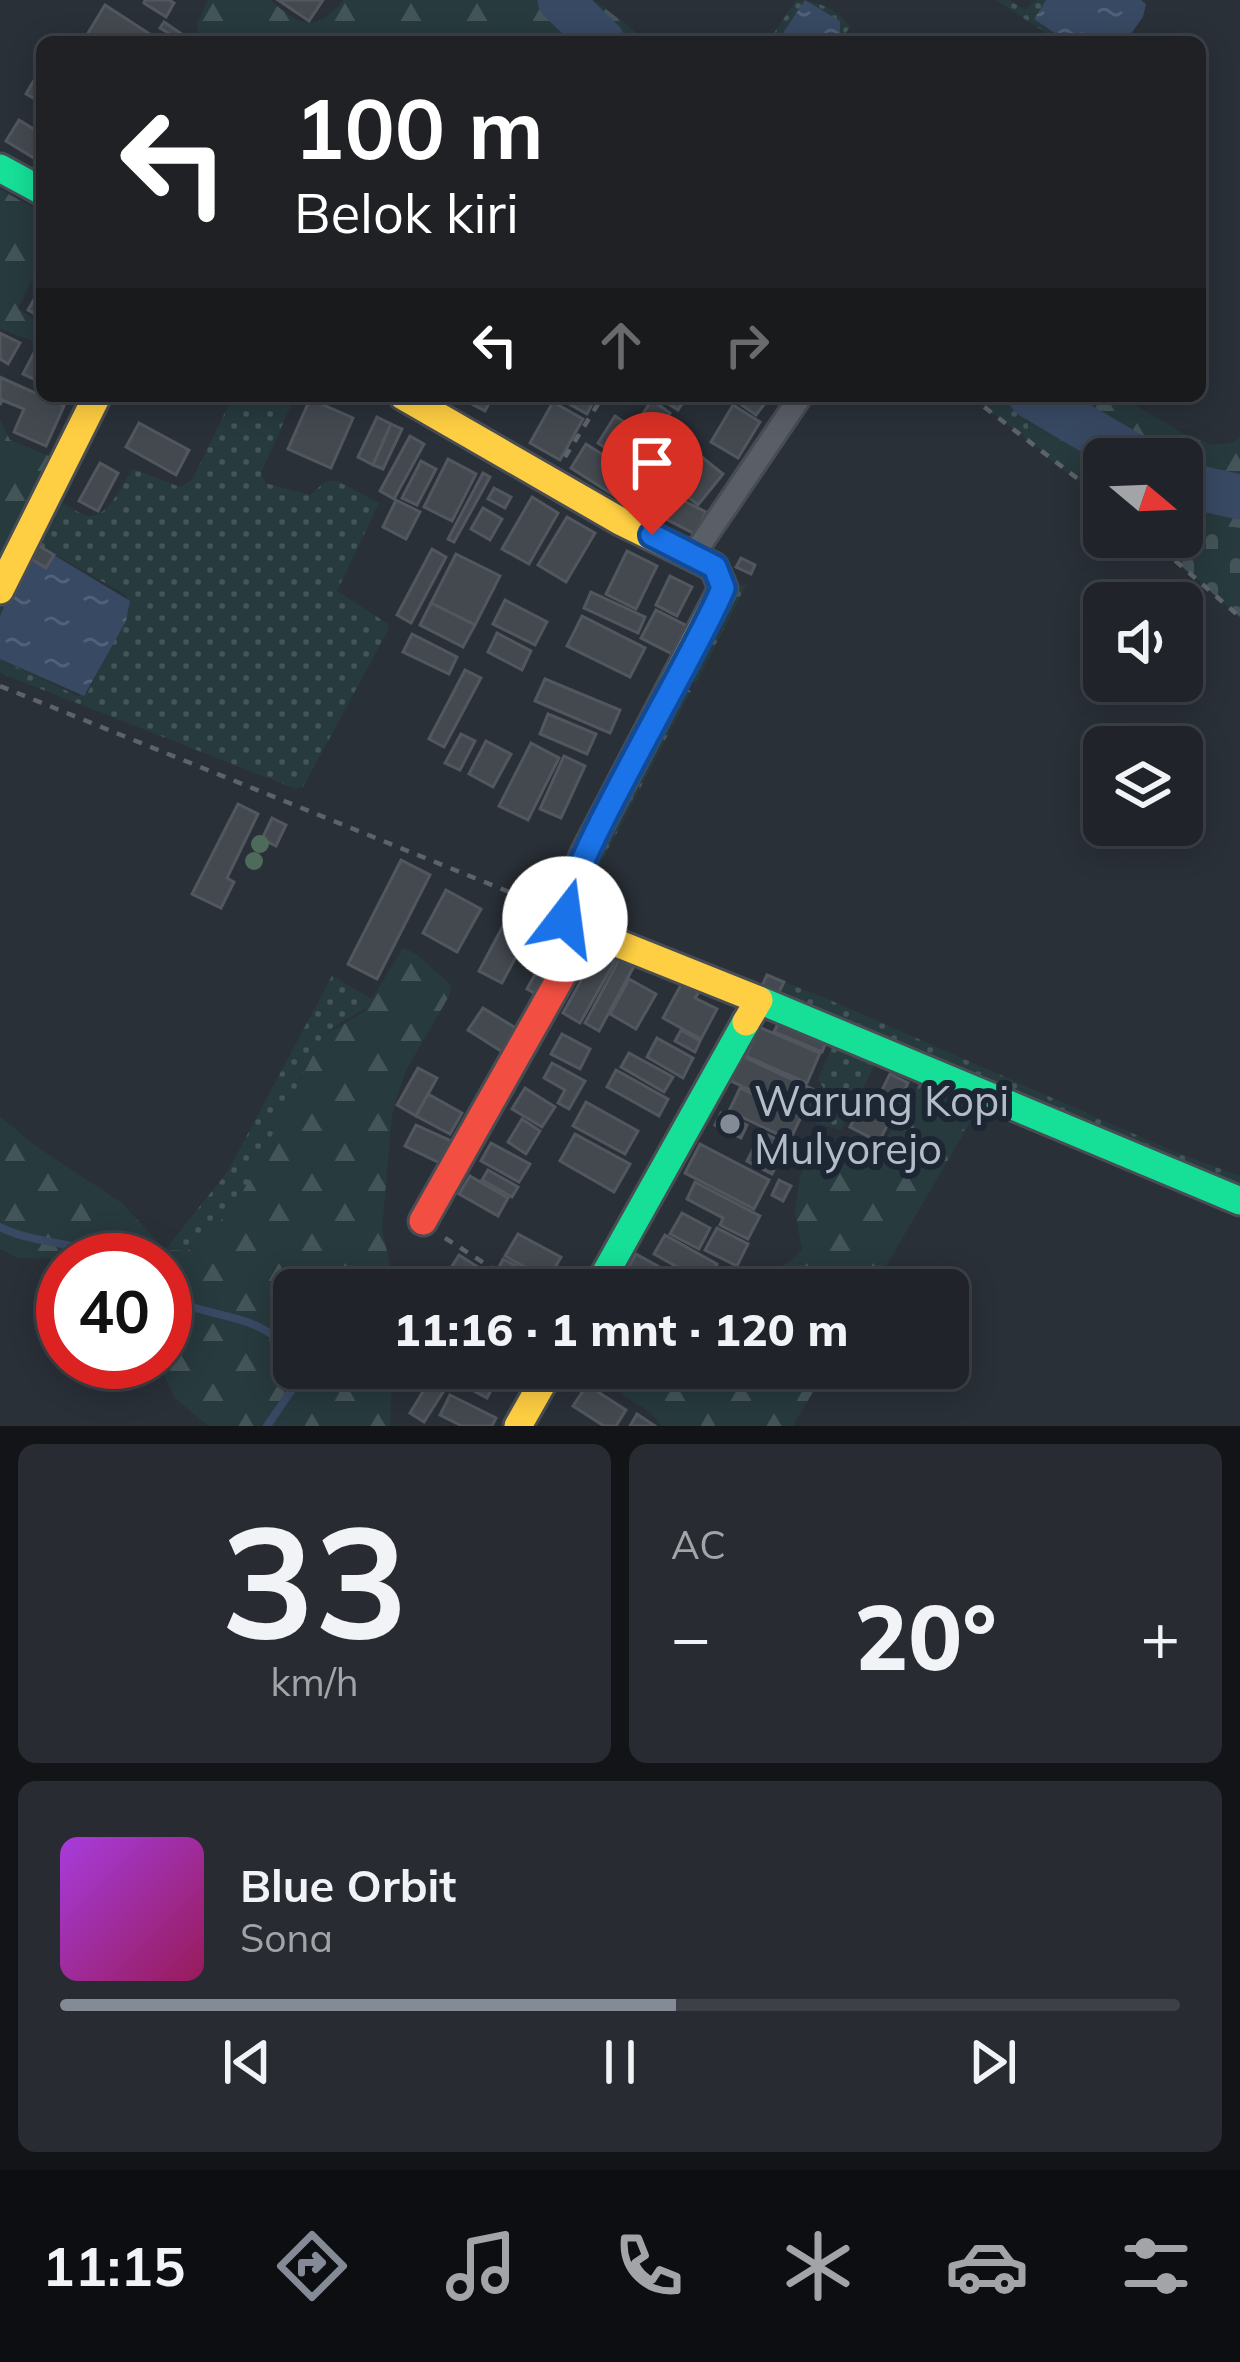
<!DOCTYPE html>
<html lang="id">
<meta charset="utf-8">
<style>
body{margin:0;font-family:Mulish,sans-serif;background:#282c32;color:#f1f3f6;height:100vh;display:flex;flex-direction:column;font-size:45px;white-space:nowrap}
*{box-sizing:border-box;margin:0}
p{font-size:39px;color:#a2a4a8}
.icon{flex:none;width:66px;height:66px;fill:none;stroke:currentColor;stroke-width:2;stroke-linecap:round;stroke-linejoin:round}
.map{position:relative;height:1426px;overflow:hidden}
.side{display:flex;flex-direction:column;gap:18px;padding:18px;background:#121417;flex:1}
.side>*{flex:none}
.guide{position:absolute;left:36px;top:36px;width:1170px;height:366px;border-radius:18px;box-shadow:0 6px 30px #0003,0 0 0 3px #3d4147;background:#202124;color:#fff;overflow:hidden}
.needle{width:78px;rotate:109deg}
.controls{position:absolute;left:1083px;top:438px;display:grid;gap:24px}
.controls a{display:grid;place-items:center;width:120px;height:120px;border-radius:18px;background:#20242a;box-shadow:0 6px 30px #0003,0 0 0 3px #3d4147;font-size:60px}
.speed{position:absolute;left:36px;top:1233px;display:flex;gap:24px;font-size:60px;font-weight:700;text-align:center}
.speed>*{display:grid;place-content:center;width:156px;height:156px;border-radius:50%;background:#20242a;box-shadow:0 6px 30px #0003,0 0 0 3px #3d4147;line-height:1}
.speed .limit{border:18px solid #d22;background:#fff;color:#111}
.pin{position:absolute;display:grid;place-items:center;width:102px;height:102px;color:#fff;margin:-123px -51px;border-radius:50% 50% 50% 0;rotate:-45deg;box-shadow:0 0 12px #0007}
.pin .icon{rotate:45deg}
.me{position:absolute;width:132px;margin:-66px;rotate:15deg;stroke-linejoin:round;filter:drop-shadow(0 0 9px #0008)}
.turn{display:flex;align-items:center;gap:42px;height:252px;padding:0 60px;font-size:54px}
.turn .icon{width:156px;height:156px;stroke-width:2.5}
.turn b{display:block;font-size:84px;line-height:102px}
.lanes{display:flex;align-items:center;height:114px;padding:0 60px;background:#0003;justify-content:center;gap:60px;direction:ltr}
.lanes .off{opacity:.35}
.big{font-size:90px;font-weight:800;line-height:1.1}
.side .widget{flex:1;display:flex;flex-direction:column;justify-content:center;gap:18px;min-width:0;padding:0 42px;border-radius:18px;background:#282c32}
.side .dial{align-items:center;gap:0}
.dial b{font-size:156px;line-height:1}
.song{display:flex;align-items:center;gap:36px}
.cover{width:144px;height:144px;border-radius:18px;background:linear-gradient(135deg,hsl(280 70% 55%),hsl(330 70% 35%))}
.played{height:12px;border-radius:6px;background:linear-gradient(90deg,#848b96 55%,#3d4147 55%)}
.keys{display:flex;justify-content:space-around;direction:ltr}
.heat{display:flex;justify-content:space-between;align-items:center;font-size:66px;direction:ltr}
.side .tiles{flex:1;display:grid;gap:18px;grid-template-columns:1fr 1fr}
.widget:last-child{grid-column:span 2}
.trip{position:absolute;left:273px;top:1269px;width:696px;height:120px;border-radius:18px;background:#20242a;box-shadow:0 6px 30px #0003,0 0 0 3px #3d4147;font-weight:800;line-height:120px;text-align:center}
.menu{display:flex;height:192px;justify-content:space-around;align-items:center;background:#0d0e11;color:#a2a4a8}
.menu .icon{width:84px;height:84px}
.menu .selected{color:#848b96}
.menu b{font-size:54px;color:#f1f3f6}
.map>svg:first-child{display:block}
.grass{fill:url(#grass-dots)}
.forest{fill:url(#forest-firs)}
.cemetery{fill:url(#cemetery-stones)}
.water{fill:url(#water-ripples)}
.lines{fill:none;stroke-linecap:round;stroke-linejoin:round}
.stream{stroke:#384963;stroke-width:8}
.river{stroke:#384963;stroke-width:45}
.building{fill:#444950;stroke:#52575f;stroke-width:3}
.street-casing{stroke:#484c53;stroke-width:27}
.fast-casing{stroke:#484c53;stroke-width:33}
.slow-casing{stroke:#484c53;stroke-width:33}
.jam-casing{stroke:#484c53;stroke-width:33}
.path{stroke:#5d636a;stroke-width:4.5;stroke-dasharray:9 9;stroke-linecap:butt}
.street{stroke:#5a5e66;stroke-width:21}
.fast{stroke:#16e098;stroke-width:27}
.slow{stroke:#ffcf43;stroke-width:27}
.jam{stroke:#f24e42;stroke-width:27}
.tree{fill:#4e6a5a}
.route-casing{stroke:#114b97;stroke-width:30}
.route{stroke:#1a73e8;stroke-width:21}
.poi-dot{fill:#848b96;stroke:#1d2633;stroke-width:4.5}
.labels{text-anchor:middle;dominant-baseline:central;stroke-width:12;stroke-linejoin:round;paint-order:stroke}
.poi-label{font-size:42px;fill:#b4bcc9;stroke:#1d2633;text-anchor:start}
</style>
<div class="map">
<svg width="1240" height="1426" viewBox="0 0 1240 1426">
<defs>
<pattern id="grass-dots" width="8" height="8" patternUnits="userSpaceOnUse" patternTransform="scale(3)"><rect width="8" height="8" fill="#273a3e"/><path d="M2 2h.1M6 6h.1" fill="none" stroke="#445559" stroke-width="1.8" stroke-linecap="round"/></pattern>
<pattern id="forest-firs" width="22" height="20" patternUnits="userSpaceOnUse" patternTransform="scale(3)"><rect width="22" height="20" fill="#273a3e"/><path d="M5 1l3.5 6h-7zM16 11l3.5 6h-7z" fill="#445559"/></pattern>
<pattern id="cemetery-stones" width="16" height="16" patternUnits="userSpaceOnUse" patternTransform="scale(3)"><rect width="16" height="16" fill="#273a3e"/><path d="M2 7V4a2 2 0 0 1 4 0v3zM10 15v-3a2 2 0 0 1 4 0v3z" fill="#445559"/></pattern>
<pattern id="water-ripples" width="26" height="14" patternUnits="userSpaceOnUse" patternTransform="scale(3)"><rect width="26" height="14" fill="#384963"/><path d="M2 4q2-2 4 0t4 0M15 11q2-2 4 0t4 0" fill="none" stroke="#526178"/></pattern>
</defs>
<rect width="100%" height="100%" fill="#2a3038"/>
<g class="grass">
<path d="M796 0C818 0 835 9 850 26L841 42H834L840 33 806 0 777 42H768Z"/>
<polygon points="996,0 1009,0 1025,10 1036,0 1046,0 1034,19 1068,42 1060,42"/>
<path d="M233 396H295L261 473 265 483 310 495 326 481H337L379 503 337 591 388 624 387 632 303 787 296 789 0 673V659L78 696 88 692 130 606 124 594 37 544 24 563 0 616V574L54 499C65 503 72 509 82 514 107 525 121 485 133 469L180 487 192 480Z"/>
<path d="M970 396H1032C1024 418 1026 430 1039 449Z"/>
<polygon points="747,584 696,683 692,681 687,689 691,691 586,892 582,908 586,915 778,995 784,982 823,997 1175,1152 1240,1176 1240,1212 979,1106 965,1131 951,1115 919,1096 913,1099 921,1078 878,1059 841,1130 816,1123 814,1119 826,1092 818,1079 835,1040 574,926 585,853 723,588"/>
<path d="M332 976 374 1000C360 1016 335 1021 324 1038 289 1089 246 1223 192 1248 183 1252 175 1251 165 1250L228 1171Z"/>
</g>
<g class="forest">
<path d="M208 0H270C301 27 315 33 344 0H594L649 42H199L197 24Z"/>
<polygon points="0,189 42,213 42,259 18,308 42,325 42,344 0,329"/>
<path d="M1032 396H1119L1184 434 1212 445 1233 443 1240 436V528L1213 525 1182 509V459H1104V482L1093 491C1059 464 1014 446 1032 396Z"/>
<polygon points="0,420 10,440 49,456 51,462 0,574"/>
<polygon points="403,948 416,954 451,985 449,996 405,1072 392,1114 382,1230 396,1290 294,1290 294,1368 392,1368 390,1426 208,1426 174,1397 163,1372 165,1260 17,1258 0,1249 0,1117 40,1149 122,1203 165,1250 187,1251 204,1241 239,1199 323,1036 364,1012"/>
<path d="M919 1096 939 1104 965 1131 872 1290H749C763 1270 788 1269 802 1249L795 1212 800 1176 811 1154 862 1159 872 1155Z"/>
<polygon points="622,1368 827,1368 793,1426 662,1426 651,1413 623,1395"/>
</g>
<polygon class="cemetery" points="1182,509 1213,525 1240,528 1240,617 1148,537 1182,537"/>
<g class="water">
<polygon points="805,0 840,21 840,33 834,42 777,42"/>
<polygon points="1046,0 1141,0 1146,4 1143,17 1125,42 1068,42 1034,19"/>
<polygon points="54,555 130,601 126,621 84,696 0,659 0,616 24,563 28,557 46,568"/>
</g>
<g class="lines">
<g class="stream">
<path d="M0 1227C36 1245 78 1241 114 1260"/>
<path d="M165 1295C211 1322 254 1308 294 1354"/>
<polyline points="267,1426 291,1391 298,1368"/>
</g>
<g class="river">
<polyline points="560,0 603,42"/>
<polyline points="1031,396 1138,459"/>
<polyline points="1182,484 1240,497"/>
</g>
</g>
<g class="building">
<polygon points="145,0 169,0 174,3 166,17 144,3"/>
<polygon points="278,0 323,0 309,21"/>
<polygon points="105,5 162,42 102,42 88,33"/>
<polygon points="164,22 186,37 183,42 160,28"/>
<polygon points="37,75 42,78 42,103 26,94"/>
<polygon points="19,120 42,134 42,163 6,141"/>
<polygon points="42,286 42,318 28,310"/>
<polygon points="0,333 20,343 8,364 0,359"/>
<polygon points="37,347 42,349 42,383 23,374"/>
<polygon points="0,377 64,406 46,446 14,432 24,409 2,400 0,405"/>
<polygon points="469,396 493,396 485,411 466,401"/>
<polygon points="555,396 596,396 587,414"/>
<polygon points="656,396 687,396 678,410"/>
<polygon points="729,396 766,396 769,398 756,415"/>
<polygon points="310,399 353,418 331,468 288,449"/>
<polygon points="652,400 670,413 655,435 637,422"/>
<polygon points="553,402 583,419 560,460 530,443"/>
<polygon points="733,405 760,422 738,458 711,442"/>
<polygon points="615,416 656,443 639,470 598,443"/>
<polygon points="377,417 391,424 373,465 358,457"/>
<polygon points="139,423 189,450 176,475 126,447"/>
<polygon points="391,424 402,429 383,469 373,465"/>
<polygon points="669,435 688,450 659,488 640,473"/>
<polygon points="410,436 424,444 394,499 380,491"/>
<polygon points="586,444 636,476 621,500 571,468"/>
<polygon points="698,454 723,474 698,505 673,485"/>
<polygon points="448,459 476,474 452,521 424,507"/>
<polygon points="421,461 436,469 417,505 402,498"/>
<polygon points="100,463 118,473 98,511 79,501"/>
<polygon points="483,473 490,477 454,542 448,539"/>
<polygon points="494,488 511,497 505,508 488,499"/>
<polygon points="664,491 706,512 695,534 654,513"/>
<polygon points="532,497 558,513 529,564 502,549"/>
<polygon points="396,500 420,512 406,539 383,527"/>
<polygon points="483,508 502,519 490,540 471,529"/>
<polygon points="567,517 595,533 566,582 538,565"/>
<polygon points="36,544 54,555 46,568 28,557"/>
<polygon points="432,549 446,557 411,623 397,615"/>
<polygon points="627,551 657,566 636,609 606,594"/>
<polygon points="456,554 500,576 475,625 431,603"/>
<polygon points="741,558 755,565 751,574 736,567"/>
<polygon points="670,576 692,587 677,616 656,605"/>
<polygon points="591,592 645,617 638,633 584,608"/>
<polygon points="505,600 547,622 535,645 493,624"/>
<polygon points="431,603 475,625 463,647 420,625"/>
<polygon points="656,610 693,629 678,657 641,638"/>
<polygon points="582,616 645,648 630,677 567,646"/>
<polygon points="497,633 531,651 522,670 488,652"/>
<polygon points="412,634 457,657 449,674 403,652"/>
<polygon points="465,670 481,678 444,747 429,739"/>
<polygon points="545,679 620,710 610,733 535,701"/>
<polygon points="548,714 596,734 587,754 540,734"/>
<polygon points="461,734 475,741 460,770 445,763"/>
<polygon points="486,741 511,754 493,787 469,774"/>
<polygon points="531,743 559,758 528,820 499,806"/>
<polygon points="564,756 585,766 561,818 540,809"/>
<polygon points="238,804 258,814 227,878 234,882 221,908 192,894"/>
<polygon points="272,818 286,825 276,846 262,839"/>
<polygon points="401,860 430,875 377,979 348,964"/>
<polygon points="446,890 481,909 457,952 423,933"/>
<polygon points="505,922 528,934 502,983 479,971"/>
<polygon points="554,940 571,950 543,998 527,989"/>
<polygon points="606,957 615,961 580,1023 563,1013 593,959 602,964"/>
<polygon points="620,958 634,966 599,1031 585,1023"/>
<polygon points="767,975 784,982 777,996 761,988"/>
<polygon points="629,979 656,994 636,1029 610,1014"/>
<polygon points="682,983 699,992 695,998 717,1009 701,1039 663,1018"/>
<polygon points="483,1008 519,1030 504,1053 468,1030"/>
<polygon points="781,1017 828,1037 822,1052 774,1032"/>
<polygon points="759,1027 820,1053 807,1083 746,1056"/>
<polygon points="681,1030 700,1041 695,1052 675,1041"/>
<polygon points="562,1034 590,1049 580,1069 551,1054"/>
<polygon points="657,1038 693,1058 683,1078 647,1057"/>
<polygon points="629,1053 673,1077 664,1092 621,1067"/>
<polygon points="742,1056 821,1093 809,1118 731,1081"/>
<polygon points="552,1063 585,1081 569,1109 558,1103 565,1090 544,1078"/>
<polygon points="418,1068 437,1078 416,1116 397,1105"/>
<polygon points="616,1070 668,1099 659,1116 607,1087"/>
<polygon points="890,1074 908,1083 879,1142 850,1127 861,1106 871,1112"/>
<polygon points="525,1088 555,1107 542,1127 512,1109"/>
<polygon points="740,1088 801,1117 790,1140 729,1111"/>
<polygon points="428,1094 462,1113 450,1134 416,1116"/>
<polygon points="586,1102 638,1131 625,1154 573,1126"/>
<polygon points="721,1113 747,1125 741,1138 715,1125"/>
<polygon points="522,1119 540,1131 526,1154 508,1142"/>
<polygon points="416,1125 458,1144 448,1167 405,1146"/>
<polygon points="762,1132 787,1145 772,1174 747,1161"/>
<polygon points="575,1134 630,1164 614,1192 560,1161"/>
<polygon points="491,1143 530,1164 519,1182 481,1161"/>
<polygon points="700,1144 769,1180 754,1209 685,1173"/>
<polygon points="488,1170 518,1187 512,1197 482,1180"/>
<polygon points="470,1176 508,1198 498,1216 459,1194"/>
<polygon points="779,1180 791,1186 783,1201 772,1195"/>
<polygon points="695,1182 760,1216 748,1239 720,1225 723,1218 687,1199"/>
<polygon points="682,1213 710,1228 699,1249 670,1234"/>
<polygon points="717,1228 748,1244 737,1266 705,1250"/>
<polygon points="518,1234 561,1257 548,1280 505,1256"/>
<polygon points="665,1235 717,1264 706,1283 654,1254"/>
<polygon points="636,1254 683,1280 677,1290 655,1290 625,1273"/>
<polygon points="459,1255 484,1271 472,1290 460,1290 444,1279"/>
<polygon points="503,1259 530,1273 524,1283 498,1269"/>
<polygon points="491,1277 514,1290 483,1290"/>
<polygon points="460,1368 490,1368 500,1373 487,1398 453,1380"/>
<polygon points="575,1368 610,1368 604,1383"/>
<polygon points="430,1380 445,1389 424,1422 410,1413"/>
<polygon points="587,1385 626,1410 616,1426 604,1426 573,1406"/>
<polygon points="450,1395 496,1418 492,1426 462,1426 440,1415"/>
<polygon points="637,1414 655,1426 630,1426"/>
</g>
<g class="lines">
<defs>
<polyline id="street" points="694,554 801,396"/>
<g id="fast">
<polyline points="0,168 42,191"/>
<polyline points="759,1000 1240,1201"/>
<polyline points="596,1290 746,1022"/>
</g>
<g id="slow">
<polyline points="403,396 620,521 714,567 723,588 585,853 563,907 565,919 574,926 759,1000 746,1022"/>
<polyline points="0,590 97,396"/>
<polyline points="518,1426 551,1368"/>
</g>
<polyline id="jam" points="423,1221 587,931"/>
</defs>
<use href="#street" class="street-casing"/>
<use href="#fast" class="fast-casing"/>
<use href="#slow" class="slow-casing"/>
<use href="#jam" class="jam-casing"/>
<g class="path">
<polyline points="970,396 1104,499"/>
<polyline points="565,457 603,396"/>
<polyline points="1148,537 1240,617"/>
<polyline points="0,686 534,902"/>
<polyline points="445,1238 526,1290"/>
</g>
<use href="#street" class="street"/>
<use href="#fast" class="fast"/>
<use href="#slow" class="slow"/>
<use href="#jam" class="jam"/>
</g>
<g class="tree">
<circle cx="260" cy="844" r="9"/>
<circle cx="254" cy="861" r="9"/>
</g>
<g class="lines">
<defs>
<path id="route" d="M565 919C557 882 701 646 723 588L715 567 652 535"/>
</defs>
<use href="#route" class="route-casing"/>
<use href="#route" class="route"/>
</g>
<circle class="poi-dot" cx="730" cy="1124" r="12"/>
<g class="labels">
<g class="poi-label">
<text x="754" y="1100">Warung Kopi<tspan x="754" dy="48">Mulyorejo</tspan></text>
</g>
</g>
</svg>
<div class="controls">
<a><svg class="needle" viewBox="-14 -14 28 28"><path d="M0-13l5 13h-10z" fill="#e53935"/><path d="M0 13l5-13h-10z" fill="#a2a4a8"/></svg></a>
<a><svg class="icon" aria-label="sound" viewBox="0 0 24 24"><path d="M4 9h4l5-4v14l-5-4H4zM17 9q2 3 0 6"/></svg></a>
<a><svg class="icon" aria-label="layers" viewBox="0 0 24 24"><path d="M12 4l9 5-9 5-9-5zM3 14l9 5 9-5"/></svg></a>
</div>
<div class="speed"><div class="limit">40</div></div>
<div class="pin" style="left:652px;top:535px;background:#d93025"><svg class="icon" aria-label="arrive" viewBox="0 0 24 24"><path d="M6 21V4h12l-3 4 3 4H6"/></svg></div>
<svg class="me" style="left:565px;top:919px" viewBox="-20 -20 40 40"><circle r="19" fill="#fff"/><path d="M0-13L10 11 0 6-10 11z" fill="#1a73e8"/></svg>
<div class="trip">11:16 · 1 mnt · 120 m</div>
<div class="guide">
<div class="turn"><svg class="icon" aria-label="left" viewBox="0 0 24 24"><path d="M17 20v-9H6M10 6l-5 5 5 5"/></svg><div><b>100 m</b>Belok kiri</div></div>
<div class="lanes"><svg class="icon" aria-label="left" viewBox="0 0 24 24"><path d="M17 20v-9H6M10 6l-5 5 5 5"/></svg><svg class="icon off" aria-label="ahead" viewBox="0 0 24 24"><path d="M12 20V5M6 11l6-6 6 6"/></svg><svg class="icon off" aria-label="right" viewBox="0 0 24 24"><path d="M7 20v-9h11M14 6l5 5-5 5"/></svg></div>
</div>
</div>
<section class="side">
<div class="tiles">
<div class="widget dial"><b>33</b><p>km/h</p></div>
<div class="widget"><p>AC</p>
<div class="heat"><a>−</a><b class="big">20°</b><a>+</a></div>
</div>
<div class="widget">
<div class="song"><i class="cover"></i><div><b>Blue Orbit</b><p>Sona</p></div></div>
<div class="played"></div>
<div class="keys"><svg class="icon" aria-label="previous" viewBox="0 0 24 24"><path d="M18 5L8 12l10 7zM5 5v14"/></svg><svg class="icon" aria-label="pause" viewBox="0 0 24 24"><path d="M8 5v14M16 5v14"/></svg><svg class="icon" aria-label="next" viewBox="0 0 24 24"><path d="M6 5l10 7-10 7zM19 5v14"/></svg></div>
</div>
</div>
</section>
<nav class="menu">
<b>11:15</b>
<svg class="icon selected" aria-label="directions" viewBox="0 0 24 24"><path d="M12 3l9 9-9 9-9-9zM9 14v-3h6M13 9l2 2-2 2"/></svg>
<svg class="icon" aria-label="music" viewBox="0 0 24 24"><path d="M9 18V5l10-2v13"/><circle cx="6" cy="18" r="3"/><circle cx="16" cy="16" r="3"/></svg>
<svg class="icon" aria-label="phone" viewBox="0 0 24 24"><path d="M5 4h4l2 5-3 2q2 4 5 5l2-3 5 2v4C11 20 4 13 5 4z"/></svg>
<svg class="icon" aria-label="climate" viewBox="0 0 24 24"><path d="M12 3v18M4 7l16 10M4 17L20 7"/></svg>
<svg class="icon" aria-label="car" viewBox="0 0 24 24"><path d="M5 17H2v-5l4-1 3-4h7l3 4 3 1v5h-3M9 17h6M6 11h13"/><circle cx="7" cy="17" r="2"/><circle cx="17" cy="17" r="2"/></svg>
<svg class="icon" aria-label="filters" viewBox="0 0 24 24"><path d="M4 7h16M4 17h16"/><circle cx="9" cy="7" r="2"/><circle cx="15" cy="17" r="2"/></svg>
</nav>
